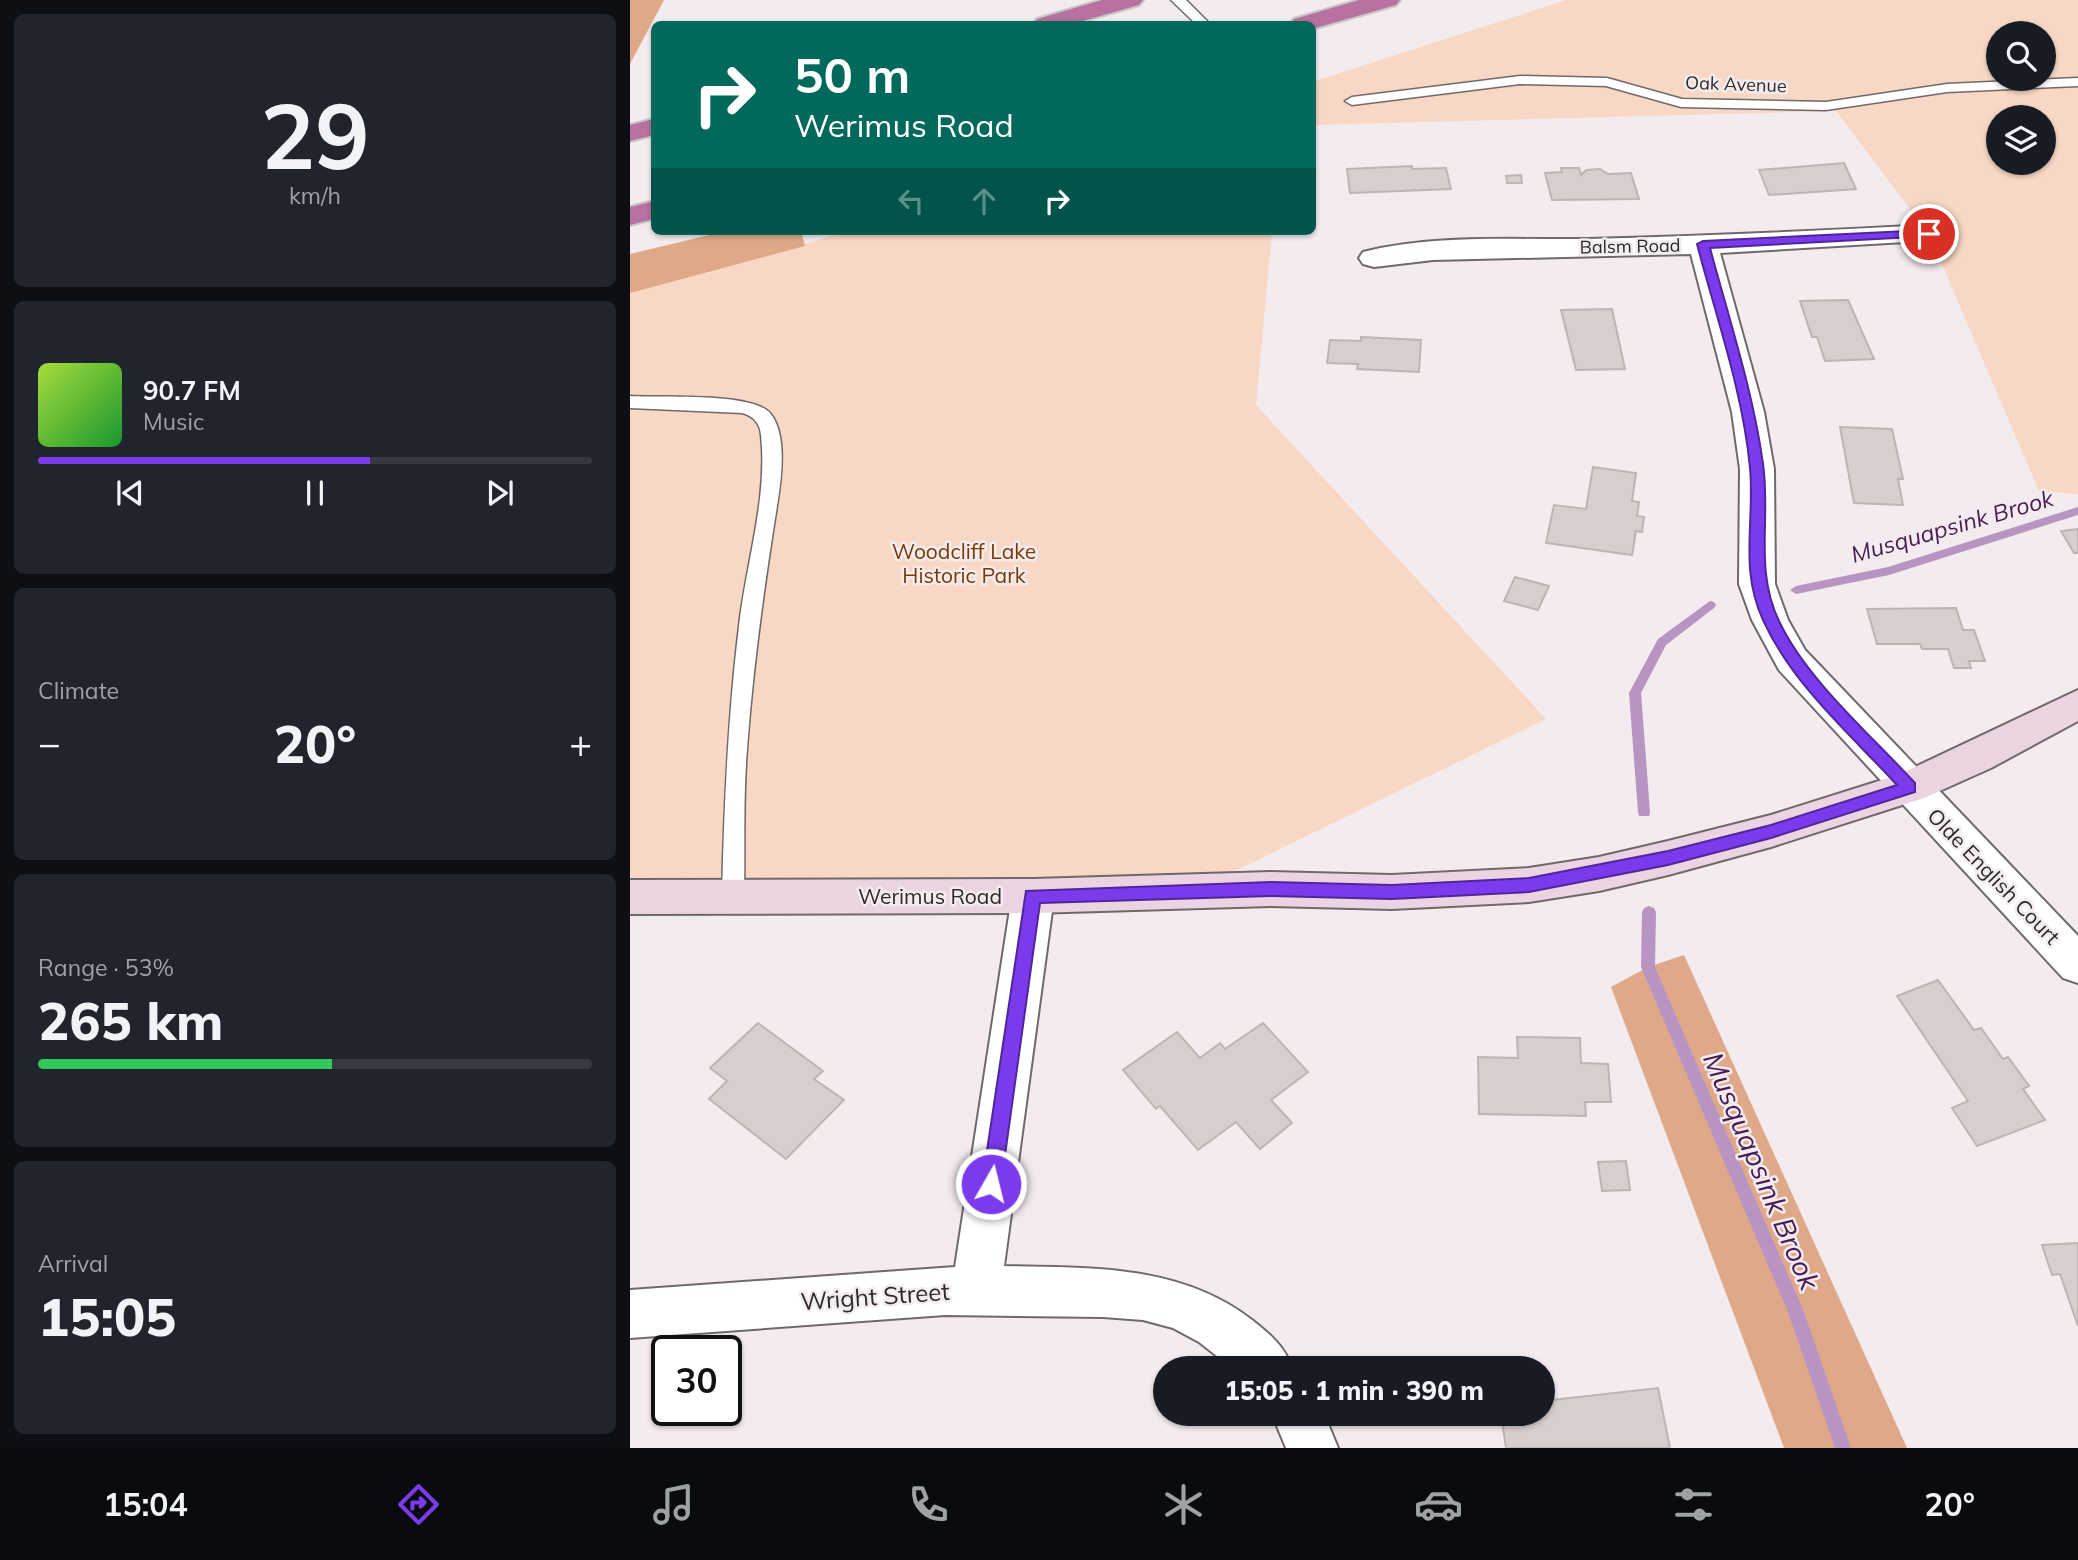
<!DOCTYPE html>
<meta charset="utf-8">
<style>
body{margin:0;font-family:Mulish,sans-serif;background:#20242c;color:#f1f3f6;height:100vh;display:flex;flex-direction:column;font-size:26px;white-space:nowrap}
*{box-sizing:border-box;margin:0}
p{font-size:23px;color:#9ea1a6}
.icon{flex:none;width:38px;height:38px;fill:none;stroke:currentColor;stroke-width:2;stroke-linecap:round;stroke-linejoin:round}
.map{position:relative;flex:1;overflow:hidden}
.details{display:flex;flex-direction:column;gap:14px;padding:14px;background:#0d0f14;width:630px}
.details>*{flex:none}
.banner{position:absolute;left:21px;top:21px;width:665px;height:214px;border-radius:10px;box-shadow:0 2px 5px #0004;background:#00695c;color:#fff;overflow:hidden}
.fabs{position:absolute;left:1356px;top:21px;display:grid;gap:14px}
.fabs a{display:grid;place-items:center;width:70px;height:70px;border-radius:50%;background:#171b24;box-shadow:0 2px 5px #0004;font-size:35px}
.speed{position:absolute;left:21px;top:1335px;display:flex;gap:14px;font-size:35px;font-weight:700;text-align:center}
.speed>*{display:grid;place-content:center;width:91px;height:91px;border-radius:50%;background:#171b24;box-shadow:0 2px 5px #0004;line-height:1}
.speed .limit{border:4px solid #111;border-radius:10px;background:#fff;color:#111}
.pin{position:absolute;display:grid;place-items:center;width:60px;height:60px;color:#fff;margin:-30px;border:4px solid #fff;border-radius:50%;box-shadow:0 2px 7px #0007}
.me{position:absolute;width:77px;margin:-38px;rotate:8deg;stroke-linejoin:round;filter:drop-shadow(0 0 5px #0008)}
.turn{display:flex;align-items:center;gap:24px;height:147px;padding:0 28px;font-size:32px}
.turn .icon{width:91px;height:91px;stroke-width:2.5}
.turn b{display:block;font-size:49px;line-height:60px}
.lanes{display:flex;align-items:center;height:66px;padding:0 28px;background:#0003;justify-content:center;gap:35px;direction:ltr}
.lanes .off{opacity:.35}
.big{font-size:52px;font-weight:800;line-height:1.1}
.details .widget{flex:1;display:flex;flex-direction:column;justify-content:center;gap:10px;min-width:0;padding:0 24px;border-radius:10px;background:#20242c}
.details .dial{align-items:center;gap:0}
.dial b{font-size:91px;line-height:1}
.song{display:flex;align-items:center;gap:21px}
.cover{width:84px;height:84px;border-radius:10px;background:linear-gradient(135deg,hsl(80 70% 55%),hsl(130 70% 35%))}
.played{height:7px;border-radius:4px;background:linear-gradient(90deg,#7c3aed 60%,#363941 60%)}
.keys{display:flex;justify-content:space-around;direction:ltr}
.heat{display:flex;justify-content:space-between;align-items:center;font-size:38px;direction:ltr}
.charge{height:10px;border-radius:5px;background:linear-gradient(90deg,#34c759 53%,#363941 0)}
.trip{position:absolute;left:523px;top:1356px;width:402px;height:70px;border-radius:35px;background:#171b24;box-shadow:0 2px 5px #0004;font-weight:800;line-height:70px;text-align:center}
.dock{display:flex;height:112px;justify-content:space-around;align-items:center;background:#090b0e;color:#9ea1a6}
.dock .icon{width:49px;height:49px}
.dock .on{color:#7c3aed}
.dock b{font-size:32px;color:#f1f3f6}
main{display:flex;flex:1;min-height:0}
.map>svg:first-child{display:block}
.green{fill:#f8d8c5;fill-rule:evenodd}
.forest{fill:#dfa989}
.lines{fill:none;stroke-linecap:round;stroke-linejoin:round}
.stream{fill:#b894c2;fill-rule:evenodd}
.building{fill:#d7cfce;stroke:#bdb5b4;stroke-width:2}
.service-casing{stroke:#70696a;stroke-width:3}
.minor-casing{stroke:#70696a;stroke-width:4}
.secondary-casing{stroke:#70696a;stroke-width:4}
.motorway-casing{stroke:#c8c8c8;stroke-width:4}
.service{fill:#fff;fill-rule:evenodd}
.minor{fill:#fff;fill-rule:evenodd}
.secondary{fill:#ead4e2;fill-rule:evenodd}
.motorway{fill:#b9719f;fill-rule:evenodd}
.route{fill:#7c3aed;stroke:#51269a;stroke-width:2}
.labels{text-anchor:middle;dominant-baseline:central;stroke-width:5;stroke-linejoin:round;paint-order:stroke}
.far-street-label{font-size:18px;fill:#2d2a2b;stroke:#f3ebed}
.park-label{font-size:21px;fill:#793901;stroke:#f3ebed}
.street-label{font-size:21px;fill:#2d2a2b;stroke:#f3ebed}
.water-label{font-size:23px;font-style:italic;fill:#471a53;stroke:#f3ebed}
.near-street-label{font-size:24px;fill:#2d2a2b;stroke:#f3ebed}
.near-water-label{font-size:28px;font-style:italic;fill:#471a53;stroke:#f3ebed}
</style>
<main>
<section class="details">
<div class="widget dial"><b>29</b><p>km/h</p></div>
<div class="widget">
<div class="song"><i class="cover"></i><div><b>90.7 FM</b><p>Music</p></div></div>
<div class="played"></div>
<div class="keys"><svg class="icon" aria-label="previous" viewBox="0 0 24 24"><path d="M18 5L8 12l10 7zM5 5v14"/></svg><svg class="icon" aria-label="pause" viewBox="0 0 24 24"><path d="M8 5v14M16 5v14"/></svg><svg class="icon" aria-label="next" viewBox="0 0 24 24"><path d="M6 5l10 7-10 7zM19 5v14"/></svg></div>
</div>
<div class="widget"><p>Climate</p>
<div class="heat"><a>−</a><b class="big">20°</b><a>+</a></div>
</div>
<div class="widget"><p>Range · 53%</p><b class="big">265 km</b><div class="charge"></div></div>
<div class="widget"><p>Arrival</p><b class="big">15:05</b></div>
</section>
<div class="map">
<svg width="1448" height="1448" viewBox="0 0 1448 1448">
<rect width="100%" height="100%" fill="#f3ebed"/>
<g class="green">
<path d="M936 0H1448V494L1409 491 1299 234 1206 111 683 125 682 82ZM1368 33H1414V79H1368ZM1368 117H1414V163H1368Z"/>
<polygon points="220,231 642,231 626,405 916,719 564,891 0,897 0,293"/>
</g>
<g class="forest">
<polygon points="0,0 34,0 0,64"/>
<polygon points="96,231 171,231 175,246 0,293 0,254"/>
<polygon points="1054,955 1277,1448 1154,1448 981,987 1018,967"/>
</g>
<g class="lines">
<g class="stream">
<polygon points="1448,507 1448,515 1259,575 1166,594 1160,590 1166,586 1258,567"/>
<polygon points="1080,601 1084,602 1086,605 1084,608 1036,645 1011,693 1020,812 1019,816 1009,816 1008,812 999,693 1028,639"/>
<polygon points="1019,906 1024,908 1026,912 1025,967 1174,1312 1221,1448 1205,1448 1158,1312 1011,967 1012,912 1014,908"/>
</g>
</g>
<g class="building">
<polygon points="1214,163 1226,189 1139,195 1129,170"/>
<polygon points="782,166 782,169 816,168 821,189 720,193 717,169"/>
<polygon points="931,168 949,168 951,175 956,170 970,169 978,174 1001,173 1009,199 922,200 915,173 932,172"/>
<polygon points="891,175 892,183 877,183 876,176"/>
<polygon points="1218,300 1244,359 1195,361 1187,337 1182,337 1170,301"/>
<polygon points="982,309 995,369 946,370 931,310"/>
<polygon points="731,337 791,340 789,372 727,369 728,364 697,363 700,340 731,341"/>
<polygon points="1210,427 1262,429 1273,479 1268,479 1273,505 1224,503"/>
<polygon points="963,467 1006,473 1002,501 1009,502 1007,516 1014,517 1012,532 1006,531 1002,555 916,543 924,505 956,509"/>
<polygon points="1448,529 1448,553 1444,553 1431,531"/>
<polygon points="885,577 919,586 908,610 874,601"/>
<polygon points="1326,608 1333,630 1344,630 1355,661 1339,661 1341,668 1324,668 1318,649 1292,649 1290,644 1247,644 1237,609"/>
<polygon points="1308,980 1344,1030 1351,1028 1373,1059 1378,1057 1399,1086 1393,1089 1415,1120 1347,1146 1322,1108 1338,1101 1267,996"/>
<polygon points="128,1023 193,1071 184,1079 214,1100 156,1159 79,1099 97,1081 80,1068"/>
<polygon points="633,1023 678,1072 641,1100 662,1123 630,1149 606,1122 568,1150 530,1106 526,1109 493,1070 547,1032 570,1058 590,1043 595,1049"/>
<polygon points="887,1037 950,1038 951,1063 978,1064 981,1102 955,1102 956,1116 849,1114 848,1057 888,1058"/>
<polygon points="996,1161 1000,1190 972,1191 968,1162"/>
<polygon points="1448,1243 1448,1326 1430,1274 1422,1275 1412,1245"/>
<polygon points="1028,1388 1040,1448 876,1448 871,1414 914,1414 914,1401"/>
</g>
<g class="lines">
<defs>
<g id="service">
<polygon points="541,0 556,0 580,24 566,24"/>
<polygon points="890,76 977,78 1052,99 1196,102 1317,84 1448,78 1448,86 1317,92 1196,110 1051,107 976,86 890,84 722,105 715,101 722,97"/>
<path d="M0 396C30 398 121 392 140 413 158 434 151 481 147 506 134 587 123 667 117 749 113 798 115 848 114 897L111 904 103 906 95 904 92 897C94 806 98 716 109 626 116 563 138 498 131 435 130 423 123 416 112 413L0 408Z"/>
</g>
<g id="minor">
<path d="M1299 225 1309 228 1314 234 1309 240 1090 253 1134 412 1144 469 1145 584 1158 620 1175 650 1448 936V983L1433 978 1149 670 1122 620 1109 584 1110 469 1102 412 1061 254 803 260 744 267 733 264 729 258 733 252C805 234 884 240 957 239 1071 236 1185 231 1299 225Z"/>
<path d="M403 879 418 884 424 896 374 1266C460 1268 550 1264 622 1320 640 1334 655 1347 662 1368H602L569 1342 543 1328 513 1320 473 1317 315 1315 0 1338V1290L325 1267 382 896 388 884Z"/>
<polygon points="642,1414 694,1414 708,1448 656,1448"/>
</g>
<polygon id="secondary" points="1448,690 1448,721 1361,768 1294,798 1141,847 1038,875 969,891 899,902 762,909 641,906 403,913 0,914 0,880 403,879 641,872 762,875 899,868 969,857 1038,841 1141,815 1268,775"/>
<g id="motorway">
<polygon points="472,0 513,0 509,5 442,24 403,24 407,19"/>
<polygon points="729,0 770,0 766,5 682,29 682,24 660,24 664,19"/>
<polygon points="24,119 24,135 0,141 0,125"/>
<polygon points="24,201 24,219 0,225 0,207"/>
</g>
</defs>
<use href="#service" class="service-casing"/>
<use href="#minor" class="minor-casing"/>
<use href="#secondary" class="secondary-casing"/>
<use href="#motorway" class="motorway-casing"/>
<use href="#service" class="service"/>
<use href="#minor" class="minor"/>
<use href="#secondary" class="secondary"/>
<use href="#motorway" class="motorway"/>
</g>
<path class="route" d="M1299 230 1305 234 1303 236 1080 248C1099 319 1123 391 1133 464 1141 519 1124 569 1149 621 1176 679 1241 735 1285 783V792L1141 838 1038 865 899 892 762 899 641 896 410 903 371 1184 368 1190 361 1193 354 1190 352 1184 396 891 641 882 762 885 899 878 1038 851 1141 825 1267 785C1220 734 1162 684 1133 620 1109 568 1125 522 1120 468 1113 392 1086 317 1067 244L1073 241Z"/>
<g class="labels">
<g class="far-street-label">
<text transform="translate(1106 84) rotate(2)">Oak Avenue</text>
<text transform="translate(1000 246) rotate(-1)">Balsm Road</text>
</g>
<g class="park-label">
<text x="334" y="551">Woodcliff Lake<tspan x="334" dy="24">Historic Park</tspan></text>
</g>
<g class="street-label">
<text transform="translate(1364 876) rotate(46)">Olde English Court</text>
<text x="300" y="896">Werimus Road</text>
</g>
<g class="water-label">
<text transform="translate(1322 526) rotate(-16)">Musquapsink Brook</text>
</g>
<g class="near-street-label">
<text transform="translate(245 1296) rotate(-4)">Wright Street</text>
</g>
<g class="near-water-label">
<text transform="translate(1132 1171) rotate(67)">Musquapsink Brook</text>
</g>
</g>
</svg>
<div class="fabs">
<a><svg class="icon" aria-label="search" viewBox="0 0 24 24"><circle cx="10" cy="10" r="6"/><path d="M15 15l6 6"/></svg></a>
<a><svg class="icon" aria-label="layers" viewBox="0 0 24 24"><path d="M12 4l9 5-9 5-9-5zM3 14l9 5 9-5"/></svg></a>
</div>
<div class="speed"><div class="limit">30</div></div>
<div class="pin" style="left:1299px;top:234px;background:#d93025"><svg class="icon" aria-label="arrive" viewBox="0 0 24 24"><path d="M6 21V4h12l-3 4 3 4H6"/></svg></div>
<svg class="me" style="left:361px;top:1184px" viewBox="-20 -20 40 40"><circle r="17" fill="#7c3aed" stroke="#fff" stroke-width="3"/><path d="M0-11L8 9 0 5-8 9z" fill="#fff"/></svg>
<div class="trip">15:05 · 1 min · 390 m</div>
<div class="banner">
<div class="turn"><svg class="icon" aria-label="right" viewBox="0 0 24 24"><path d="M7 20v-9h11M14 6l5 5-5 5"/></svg><div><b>50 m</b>Werimus Road</div></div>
<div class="lanes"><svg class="icon off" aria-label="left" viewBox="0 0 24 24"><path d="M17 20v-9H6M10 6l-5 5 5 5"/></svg><svg class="icon off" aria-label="ahead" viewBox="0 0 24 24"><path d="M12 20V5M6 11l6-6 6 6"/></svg><svg class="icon" aria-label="right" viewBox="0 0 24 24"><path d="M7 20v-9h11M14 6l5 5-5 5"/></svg></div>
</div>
</div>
</main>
<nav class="dock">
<b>15:04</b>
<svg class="icon on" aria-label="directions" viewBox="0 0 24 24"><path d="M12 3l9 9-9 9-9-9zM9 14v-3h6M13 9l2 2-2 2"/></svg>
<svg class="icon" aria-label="music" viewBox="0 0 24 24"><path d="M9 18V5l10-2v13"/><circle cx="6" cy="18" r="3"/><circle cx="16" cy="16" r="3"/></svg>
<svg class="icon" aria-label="phone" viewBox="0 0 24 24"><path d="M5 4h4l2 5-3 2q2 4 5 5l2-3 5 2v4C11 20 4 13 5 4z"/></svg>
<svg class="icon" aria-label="climate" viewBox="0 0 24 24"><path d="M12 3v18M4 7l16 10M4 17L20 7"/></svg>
<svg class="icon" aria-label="car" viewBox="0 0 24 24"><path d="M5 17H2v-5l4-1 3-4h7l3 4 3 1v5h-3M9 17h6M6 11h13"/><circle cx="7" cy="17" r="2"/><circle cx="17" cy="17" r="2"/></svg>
<svg class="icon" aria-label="filters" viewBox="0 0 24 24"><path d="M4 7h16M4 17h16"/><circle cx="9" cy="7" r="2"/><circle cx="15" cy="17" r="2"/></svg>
<b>20°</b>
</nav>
